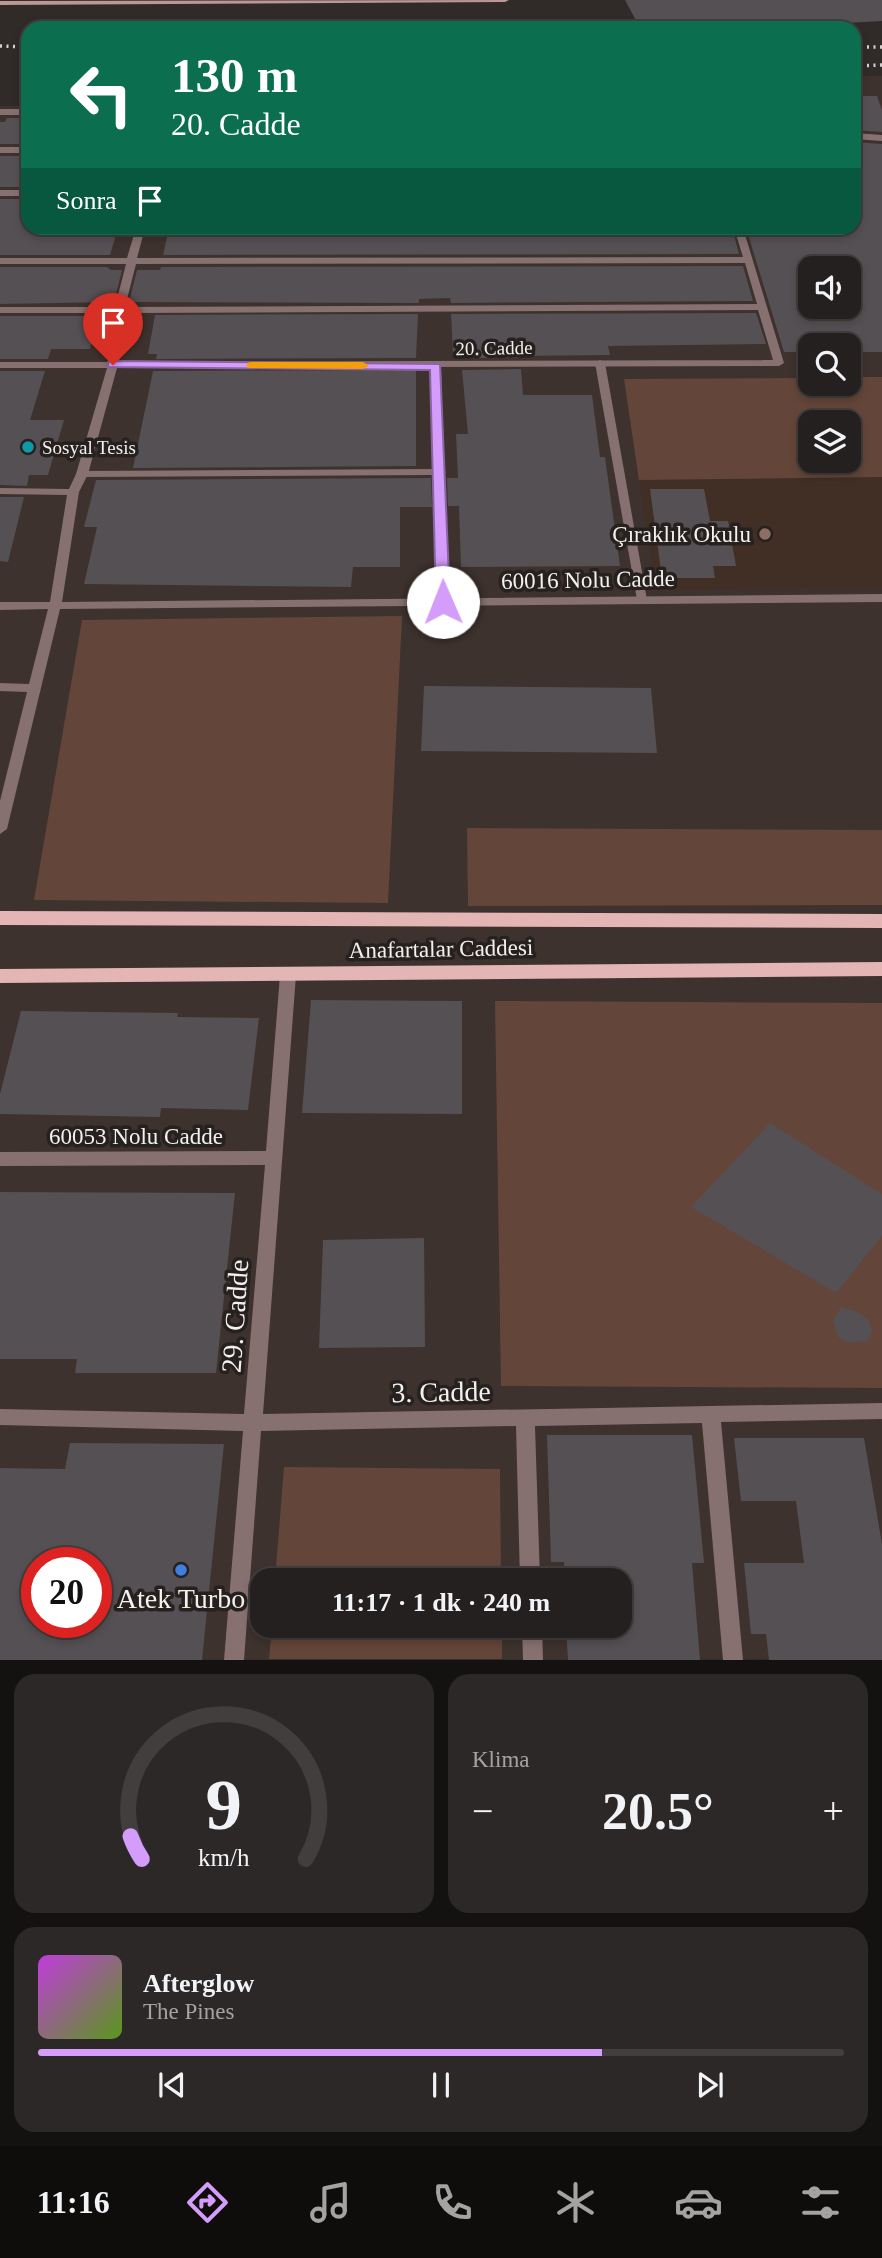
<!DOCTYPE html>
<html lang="tr">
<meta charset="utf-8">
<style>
body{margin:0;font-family:"Times New Roman",serif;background:#2c2828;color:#f1f3f6;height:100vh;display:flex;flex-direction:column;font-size:26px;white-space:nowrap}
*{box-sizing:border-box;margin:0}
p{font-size:23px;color:#a3a3a4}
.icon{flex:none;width:38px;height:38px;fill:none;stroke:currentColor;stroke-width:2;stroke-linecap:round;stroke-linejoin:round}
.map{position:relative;height:1660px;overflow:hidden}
.panel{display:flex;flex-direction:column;gap:14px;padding:14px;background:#141211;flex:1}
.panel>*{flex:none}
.banner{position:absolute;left:21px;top:21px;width:840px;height:214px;border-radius:21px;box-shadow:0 4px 10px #0003,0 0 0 2px #413e3d;background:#0b6e4f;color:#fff;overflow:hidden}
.buttons{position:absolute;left:798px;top:256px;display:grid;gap:14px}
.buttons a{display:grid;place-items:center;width:63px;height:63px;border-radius:14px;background:#24201f;box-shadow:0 4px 10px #0003,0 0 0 2px #413e3d;font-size:35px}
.speed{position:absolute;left:21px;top:1547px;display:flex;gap:14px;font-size:35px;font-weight:700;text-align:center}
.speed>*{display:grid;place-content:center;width:91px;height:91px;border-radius:50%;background:#24201f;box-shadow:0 4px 10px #0003,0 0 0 2px #413e3d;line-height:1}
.speed .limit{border:10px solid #d22;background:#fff;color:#111}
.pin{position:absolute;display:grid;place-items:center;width:60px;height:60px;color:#fff;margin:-72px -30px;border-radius:50% 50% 50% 0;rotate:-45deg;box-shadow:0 0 7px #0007}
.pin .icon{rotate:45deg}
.me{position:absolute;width:77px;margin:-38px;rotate:359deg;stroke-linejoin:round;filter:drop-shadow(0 0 5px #0008)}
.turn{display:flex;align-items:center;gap:24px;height:147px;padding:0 35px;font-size:32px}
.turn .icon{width:91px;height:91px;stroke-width:2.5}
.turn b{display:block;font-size:49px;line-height:60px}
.then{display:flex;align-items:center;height:66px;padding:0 35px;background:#0003;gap:14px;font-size:26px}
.big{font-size:52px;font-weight:600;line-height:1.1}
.panel .card{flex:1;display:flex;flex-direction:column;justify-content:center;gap:10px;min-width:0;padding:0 24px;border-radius:21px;background:#2c2828}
.panel .dial{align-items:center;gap:0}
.dial svg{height:182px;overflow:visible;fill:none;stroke:#413e3d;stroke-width:7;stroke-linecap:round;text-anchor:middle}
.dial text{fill:#f1f3f6;stroke:none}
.song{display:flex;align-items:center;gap:21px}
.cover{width:84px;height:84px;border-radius:10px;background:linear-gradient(135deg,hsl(290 70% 55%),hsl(90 70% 35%))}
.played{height:7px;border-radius:4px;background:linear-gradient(90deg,#d49cfb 70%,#413e3d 70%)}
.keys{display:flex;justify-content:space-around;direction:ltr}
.heat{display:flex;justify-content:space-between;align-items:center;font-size:38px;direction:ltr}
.panel .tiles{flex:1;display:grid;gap:14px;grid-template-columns:1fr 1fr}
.card:last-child{grid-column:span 2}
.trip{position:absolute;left:250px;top:1568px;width:382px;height:70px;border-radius:21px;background:#24201f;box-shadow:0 4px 10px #0003,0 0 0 2px #413e3d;font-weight:600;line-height:70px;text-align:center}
.tab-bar{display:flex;height:112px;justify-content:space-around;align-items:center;background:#0e0d0c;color:#a3a3a4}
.tab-bar .icon{width:49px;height:49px}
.tab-bar .current{color:#d49cfb}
.tab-bar b{font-size:32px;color:#f1f3f6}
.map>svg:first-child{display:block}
.built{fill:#3d322d;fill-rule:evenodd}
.education{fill:#412f26}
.green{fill:#644539;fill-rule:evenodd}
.building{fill:#555053;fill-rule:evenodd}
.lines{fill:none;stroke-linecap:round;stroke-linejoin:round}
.lane{fill:#877170;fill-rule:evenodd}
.street{fill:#877170;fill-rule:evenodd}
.secondary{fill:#bb9896;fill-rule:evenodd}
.primary{fill:#e3b5b4;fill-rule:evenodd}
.rail{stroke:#d7d3d1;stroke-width:3.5;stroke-dasharray:2 4.5;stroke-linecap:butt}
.route{fill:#d49cfb;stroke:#8a65a3;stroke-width:2}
.slow{fill:#f59e0b}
.culture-dot{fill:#0f9aa8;stroke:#26211f;stroke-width:2.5}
.education-dot{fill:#8d6e63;stroke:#26211f;stroke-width:2.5}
.shop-dot{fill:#3f7fe0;stroke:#26211f;stroke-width:2.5}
.labels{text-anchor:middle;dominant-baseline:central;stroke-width:7;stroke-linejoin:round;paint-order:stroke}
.far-street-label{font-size:19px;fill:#f3f0ee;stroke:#26211f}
.far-poi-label{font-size:19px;fill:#f3f0ee;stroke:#26211f;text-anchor:start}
.poi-label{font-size:23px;fill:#f3f0ee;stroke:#26211f;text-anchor:end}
.street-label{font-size:23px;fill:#f3f0ee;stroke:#26211f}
.near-street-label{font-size:28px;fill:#f3f0ee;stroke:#26211f}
.near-poi-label{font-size:28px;fill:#f3f0ee;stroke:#26211f}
</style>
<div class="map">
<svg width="882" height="1660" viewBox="0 0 882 1660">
<rect width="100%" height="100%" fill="#302b29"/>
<path class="built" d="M854 76H882V1659L0 1660V106H28V228H854ZM810 268H849V306H810ZM810 345H849V383H810ZM810 422H849V460H810ZM37 1563H96V1622H37ZM262 1580H620V1626H262Z"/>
<polygon class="education" points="882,477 882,587 657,590 639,480"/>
<g class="green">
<path d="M849 377H882V477L639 480 624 379 810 378V383H849ZM810 422H849V460H810Z"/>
<polygon points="402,616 388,903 34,900 82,620"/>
<polygon points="467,828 882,830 882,905 468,906"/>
<polygon points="495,1001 882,1003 882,1388 501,1386"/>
<polygon points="284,1467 500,1469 501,1580 275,1580"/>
<polygon points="272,1626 502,1626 502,1659 269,1659"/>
</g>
<g class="building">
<polygon points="625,0 882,0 882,21 751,28 640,28"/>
<polygon points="854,96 877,96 882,110 882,132 854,130"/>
<polygon points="7,118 28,118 28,144 0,144 0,122 5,122"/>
<path d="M854 142 882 144V352H849V345H810V352H784L746 228H854ZM810 268H849V306H810Z"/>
<rect x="0" y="156" width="28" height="31"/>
<polygon points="0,199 28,199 28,228 118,228 110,255 0,255"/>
<polygon points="169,228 732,228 739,254 163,255"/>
<polygon points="743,266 753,301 451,303 450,298 419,299 419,303 129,302 137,270 160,270 161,267"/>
<polygon points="0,267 107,267 111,270 122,270 114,302 0,304"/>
<polygon points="756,313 766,344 608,346 610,355 520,356 520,358 462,358 461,356 453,355 451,314"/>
<polygon points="418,314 416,358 156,359 157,354 148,354 155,315"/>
<polygon points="0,316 98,316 90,349 51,349 48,359 0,359"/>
<polygon points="521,369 523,395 592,395 600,457 605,457 620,566 461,567 459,506 448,506 447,478 458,478 456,434 468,434 462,370"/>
<polygon points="416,370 416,466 133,468 153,371"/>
<polygon points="0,371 45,371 30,420 64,420 48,475 29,475 27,486 0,485"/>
<polygon points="431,478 432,507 400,507 400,567 353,567 351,587 84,584 97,527 84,527 96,480"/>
<polygon points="650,489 704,489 710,521 728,521 736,566 713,566 715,578 662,578"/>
<polygon points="0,497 24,497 8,562 0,561"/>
<polygon points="424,686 651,688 657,753 421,751"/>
<polygon points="311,1000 462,1001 462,1114 302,1113"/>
<polygon points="21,1011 178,1013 177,1017 259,1018 248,1110 161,1108 160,1117 0,1114 0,1094"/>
<polygon points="770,1123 882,1194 882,1236 836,1293 691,1207"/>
<polygon points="0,1192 235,1193 216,1373 75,1373 77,1359 0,1359"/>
<polygon points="424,1238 425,1347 319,1348 323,1240"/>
<polygon points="841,1307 858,1312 869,1320 872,1331 867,1341 849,1343 838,1337 833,1321"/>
<polygon points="547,1435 692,1435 704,1563 692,1563 700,1660 568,1660 566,1626 620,1626 620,1580 565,1580 564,1562 551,1562"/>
<polygon points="734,1438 864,1438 882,1544 882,1660 769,1660 766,1634 751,1634 744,1563 804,1563 796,1501 741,1501"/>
<path d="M70 1443 224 1444 202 1660H0V1468L65 1469ZM37 1563H96V1622H37Z"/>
</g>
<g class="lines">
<g class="lane">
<polygon points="600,360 605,363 647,600 642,603 637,600 595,363"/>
<polygon points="436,363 441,366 444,470 446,472 444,474 448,602 447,604 443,605 438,602 434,475 82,477 77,474 82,471 434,469 431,366"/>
</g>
<g class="street">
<rect x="0" y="109" width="28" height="6"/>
<polygon points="854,133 882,135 882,141 854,139"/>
<rect x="0" y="147" width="28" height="6"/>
<rect x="0" y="190" width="28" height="6"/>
<path d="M136 228H145L137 258 743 257 734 228H743L784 363 779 366 117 368 88 474 79 492 62 602 882 594V602L60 609 7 829 0 834V801L27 692 0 691V683L29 684 48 609 0 610V602H50L67 495 0 494V488L69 489 76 474 107 368H0V362H108L114 313H0V307H115L126 264H0V258H127ZM745 263 757 304 125 307 136 264ZM758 310 773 360 119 362 124 313Z"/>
<polygon points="288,969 293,971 296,975 263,1414 882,1403 882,1419 721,1422 743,1660 723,1660 702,1423 535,1426 540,1580 520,1580 516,1426 261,1431 244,1660 224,1660 243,1431 0,1425 0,1409 244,1414 265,1165 0,1166 0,1152 266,1151 280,975 283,971"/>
<polygon points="522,1626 542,1626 543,1660 523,1660"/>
</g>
<polygon class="secondary" points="509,0 505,2 0,5 0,1"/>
<g class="primary">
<polygon points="0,911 882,914 882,928 0,925"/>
<polygon points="882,962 882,976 0,983 0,969"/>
</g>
<g class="rail">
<polyline points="0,46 28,47"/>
<polyline points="854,47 882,47"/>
<polyline points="854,66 882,65"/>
</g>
</g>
<polygon class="route" points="113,361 440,364 450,602 448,605 443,606 436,602 430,370 108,367 108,362"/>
<polygon class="slow" points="251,362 363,362 369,366 363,369 247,368 247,363"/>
<circle class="culture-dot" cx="28" cy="447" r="7"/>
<circle class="education-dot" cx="765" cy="534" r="7"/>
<circle class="shop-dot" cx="181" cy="1570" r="7"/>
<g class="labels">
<g class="far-street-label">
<text transform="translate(494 348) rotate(-1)">20. Cadde</text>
</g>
<g class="far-poi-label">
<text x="42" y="447">Sosyal Tesis</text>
</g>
<g class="poi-label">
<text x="751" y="534">Çıraklık Okulu</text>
</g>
<g class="street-label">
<text transform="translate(588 580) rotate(-1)">60016 Nolu Cadde</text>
<text transform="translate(441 949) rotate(-1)">Anafartalar Caddesi</text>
<text x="136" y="1136">60053 Nolu Cadde</text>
</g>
<g class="near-street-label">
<text transform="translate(235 1316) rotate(-86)">29. Cadde</text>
<text transform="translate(441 1392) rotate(-1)">3. Cadde</text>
</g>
<g class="near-poi-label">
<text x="181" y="1598">Atek Turbo</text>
</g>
</g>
</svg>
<div class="buttons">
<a><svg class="icon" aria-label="sound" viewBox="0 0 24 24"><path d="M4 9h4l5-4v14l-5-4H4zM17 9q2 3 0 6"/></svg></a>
<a><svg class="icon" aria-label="search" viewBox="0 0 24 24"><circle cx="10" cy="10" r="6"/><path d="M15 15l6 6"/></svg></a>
<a><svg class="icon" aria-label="layers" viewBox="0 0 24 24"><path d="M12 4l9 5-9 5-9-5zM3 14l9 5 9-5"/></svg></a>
</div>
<div class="speed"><div class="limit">20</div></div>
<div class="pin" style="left:113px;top:365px;background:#d93025"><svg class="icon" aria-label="arrive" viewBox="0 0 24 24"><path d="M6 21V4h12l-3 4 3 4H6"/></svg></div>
<svg class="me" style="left:443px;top:602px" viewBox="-20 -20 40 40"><circle r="19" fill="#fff"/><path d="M0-13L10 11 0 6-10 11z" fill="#d49cfb"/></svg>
<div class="trip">11:17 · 1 dk · 240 m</div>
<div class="banner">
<div class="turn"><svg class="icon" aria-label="left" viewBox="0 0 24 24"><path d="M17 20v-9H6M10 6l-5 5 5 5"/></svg><div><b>130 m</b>20. Cadde</div></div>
<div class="then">Sonra<svg class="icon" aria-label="arrive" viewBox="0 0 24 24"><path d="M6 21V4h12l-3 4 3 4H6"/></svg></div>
</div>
</div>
<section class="panel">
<div class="tiles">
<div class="card dial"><svg viewBox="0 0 100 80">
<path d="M14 69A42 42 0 1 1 86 69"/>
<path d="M14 69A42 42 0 0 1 9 59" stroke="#d49cfb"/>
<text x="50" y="56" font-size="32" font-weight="700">9</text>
<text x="50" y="72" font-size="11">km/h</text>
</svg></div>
<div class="card"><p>Klima</p>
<div class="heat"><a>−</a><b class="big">20.5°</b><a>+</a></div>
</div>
<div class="card">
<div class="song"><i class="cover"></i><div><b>Afterglow</b><p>The Pines</p></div></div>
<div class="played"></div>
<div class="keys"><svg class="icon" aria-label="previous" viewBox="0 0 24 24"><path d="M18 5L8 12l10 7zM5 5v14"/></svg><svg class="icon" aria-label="pause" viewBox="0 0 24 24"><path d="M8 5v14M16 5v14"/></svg><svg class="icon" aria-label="next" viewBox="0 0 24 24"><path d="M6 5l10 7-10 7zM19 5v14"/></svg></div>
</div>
</div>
</section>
<nav class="tab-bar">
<b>11:16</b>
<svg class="icon current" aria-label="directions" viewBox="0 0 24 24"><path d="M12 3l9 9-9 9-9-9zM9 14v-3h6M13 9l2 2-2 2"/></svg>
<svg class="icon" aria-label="music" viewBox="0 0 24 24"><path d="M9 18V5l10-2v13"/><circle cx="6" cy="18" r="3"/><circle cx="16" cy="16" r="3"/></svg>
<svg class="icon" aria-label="phone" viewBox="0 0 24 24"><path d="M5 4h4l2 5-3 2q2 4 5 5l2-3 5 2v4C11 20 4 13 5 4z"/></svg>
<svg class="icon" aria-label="climate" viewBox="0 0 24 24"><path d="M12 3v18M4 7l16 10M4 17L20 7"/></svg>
<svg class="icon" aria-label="car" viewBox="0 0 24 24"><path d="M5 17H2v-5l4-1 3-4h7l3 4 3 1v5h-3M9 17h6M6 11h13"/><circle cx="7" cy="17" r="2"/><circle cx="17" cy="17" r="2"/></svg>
<svg class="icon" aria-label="filters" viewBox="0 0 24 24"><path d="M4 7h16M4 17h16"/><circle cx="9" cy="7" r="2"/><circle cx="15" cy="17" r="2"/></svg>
</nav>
